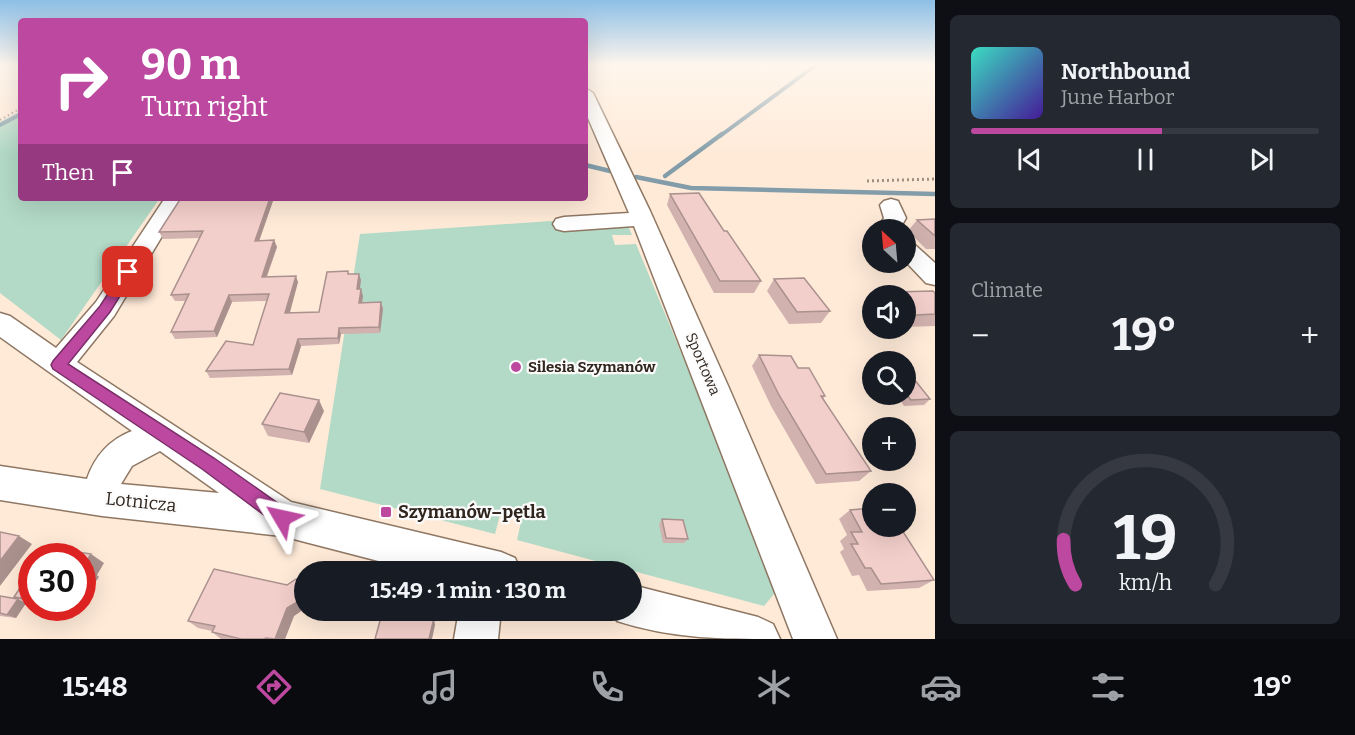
<!DOCTYPE html>
<meta charset="utf-8">
<style>
body{margin:0;font-family:Bitter,serif;background:#242831;color:#f1f3f6;height:100vh;display:flex;flex-direction:column;font-size:22px;white-space:nowrap}
*{box-sizing:border-box;margin:0}
p{font-size:20px;color:#9ea1a6}
.icon{flex:none;width:33px;height:33px;fill:none;stroke:currentColor;stroke-width:2;stroke-linecap:round;stroke-linejoin:round}
.map{position:relative;flex:1;overflow:hidden}
.panel{display:flex;flex-direction:column;gap:15px;padding:15px;background:#0d0f14;width:420px}
.panel>*{flex:none}
.hud{position:absolute;left:18px;top:18px;width:570px;height:183px;border-radius:6px;box-shadow:0 6px 24px #0002;background:#bc48a0;color:#fff;overflow:hidden}
.needle{width:39px;rotate:334deg}
.fabs{position:absolute;left:862px;top:219px;display:grid;gap:12px}
.fabs a{display:grid;place-items:center;width:54px;height:54px;border-radius:50%;background:#171b24;box-shadow:0 6px 24px #0002;font-size:30px}
.speed{position:absolute;left:18px;top:543px;display:flex;gap:12px;font-size:30px;font-weight:700;text-align:center}
.speed>*{display:grid;place-content:center;width:78px;height:78px;border-radius:50%;background:#171b24;box-shadow:0 6px 24px #0002;line-height:1}
.speed .limit{border:9px solid #d22;background:#fff;color:#111}
.pin{position:absolute;display:grid;place-items:center;width:51px;height:51px;color:#fff;margin:-26px;border-radius:12px;box-shadow:0 3px 9px #0006}
.me{position:absolute;width:66px;margin:-33px;rotate:306deg;stroke-linejoin:round;filter:drop-shadow(0 0 4px #0008)}
.turn{display:flex;align-items:center;gap:21px;height:126px;padding:0 24px;font-size:27px}
.turn .icon{width:78px;height:78px;stroke-width:2.5}
.turn b{display:block;font-size:42px;line-height:51px}
.then{display:flex;align-items:center;height:57px;padding:0 24px;background:#0003;gap:12px;font-size:22px}
.big{font-size:45px;font-weight:700;line-height:1.1}
.panel .card{flex:1;display:flex;flex-direction:column;justify-content:center;gap:9px;min-width:0;padding:0 21px;border-radius:9px;background:#242831}
.panel .dial{align-items:center;gap:0}
.dial svg{height:156px;overflow:visible;fill:none;stroke:#363941;stroke-width:7;stroke-linecap:round;text-anchor:middle}
.dial text{fill:#f1f3f6;stroke:none}
.song{display:flex;align-items:center;gap:18px}
.cover{width:72px;height:72px;border-radius:9px;background:linear-gradient(135deg,hsl(170 70% 55%),hsl(260 70% 35%))}
.played{height:6px;border-radius:3px;background:linear-gradient(90deg,#bc48a0 55%,#363941 55%)}
.keys{display:flex;justify-content:space-around;direction:ltr}
.heat{display:flex;justify-content:space-between;align-items:center;font-size:33px;direction:ltr}
.trip{position:absolute;left:294px;top:561px;width:348px;height:60px;border-radius:30px;background:#171b24;box-shadow:0 6px 24px #0002;font-weight:700;line-height:60px;text-align:center}
.tabs{display:flex;height:96px;justify-content:space-around;align-items:center;background:#090b0e;color:#9ea1a6}
.tabs .icon{width:42px;height:42px}
.tabs .on{color:#bc48a0}
.tabs b{font-size:27px;color:#f1f3f6}
main{display:flex;flex:1;min-height:0}
.map>svg:first-child{display:block}
.green{fill:#b2dac6}
.lines{fill:none;stroke-linecap:round;stroke-linejoin:round}
.stream-far1{stroke:#829da9;stroke-width:4}
.stream{stroke:#829da9;stroke-width:4.5}
.minor-casing{stroke:#8e7763;stroke-width:3}
.path-far1{stroke:#9f8f81;stroke-width:2;stroke-dasharray:1.5 3;stroke-linecap:butt}
.path{stroke:#9f8f81;stroke-width:3;stroke-dasharray:2 3;stroke-linecap:butt}
.minor{fill:#fff;fill-rule:evenodd}
.wall{fill:#d1b2af}
.shaded-wall{fill:#aa918e}
.building{fill:#f3cfcb;stroke:#aa918e;stroke-width:1.5}
.route{fill:#bc48a0;stroke:#7a2f68;stroke-width:1.5}
.poi-dot{fill:#bc48a0;stroke:#fbfbfb;stroke-width:2}
.labels{text-anchor:middle;dominant-baseline:central;stroke-width:4.5;stroke-linejoin:round;paint-order:stroke}
.street-label{font-size:15px;fill:#30261e;stroke:#fbfbfb}
.poi-label{font-size:15px;font-weight:bold;fill:#30261e;stroke:#fbfbfb;text-anchor:start}
.near-street-label{font-size:18px;fill:#30261e;stroke:#fbfbfb}
.near-poi-label{font-size:18px;font-weight:bold;fill:#30261e;stroke:#fbfbfb;text-anchor:start}
</style>
<main>
<div class="map">
<svg width="935" height="639" viewBox="0 0 935 639">
<rect width="100%" height="100%" fill="#ffead8"/>
<g class="green">
<polygon points="21,111 21,198 160,198 61,340 0,293 0,122"/>
<polygon points="624,216 632,235 612,235 615,245 636,244 779,588 764,606 517,540 522,517 501,511 495,534 320,489 360,234"/>
</g>
<g class="lines">
<g class="stream-far1">
<polyline points="0,125 21,114"/>
<polyline points="720,136 816,65"/>
</g>
<g class="stream">
<polyline points="585,165 610,171"/>
<polyline points="665,176 722,134"/>
<polyline points="636,177 691,188 935,194"/>
</g>
<defs>
<g id="minor">
<polygon points="585,88 593,93 650,211 729,388 837,639 793,639 634,226 564,231 556,229 553,224 556,219 564,217 629,213 585,111"/>
<path d="M165 198H185L114 316 77 362 291 502 501 552 515 558 521 572H421L282 536 102 516 0 500V466L87 479C95 456 109 440 132 431L0 337V313L10 316 56 348 96 302ZM160 451 219 493 121 484 132 466Z"/>
<polygon points="891,199 898,201 906,218 899,230 876,230 884,218 880,205 884,201"/>
<polygon points="906,242 914,244 935,263 935,285 926,283 906,262"/>
<path d="M632 585 758 617 773 624 780 639C720 639 674 639 617 621L613 610H632Z"/>
<polygon points="459,610 501,610 498,639 454,639"/>
</g>
</defs>
<use href="#minor" class="minor-casing"/>
<polyline class="path-far1" points="0,120 21,108"/>
<polyline class="path" points="867,181 935,179"/>
<use href="#minor" class="minor"/>
</g>
<g class="wall">
<polygon points="670,194 724,231 761,281 754,293 714,293 667,205"/>
<polygon points="274,198 259,241 274,240 277,247 267,277 298,282 289,313 319,312 349,274 361,280 359,289 363,296 362,303 381,302 383,309 380,333 341,334 339,344 301,346 292,375 210,378 206,371 253,345 267,301 232,302 217,337 175,339 171,332 185,301 175,301 171,295 200,238 163,239 159,232"/>
<polygon points="935,219 935,249 926,249 908,231 917,220"/>
<polygon points="774,279 830,311 821,323 789,324 767,291"/>
<polygon points="894,292 935,293 935,326 906,327 906,296 891,296"/>
<polygon points="759,355 798,368 825,396 823,399 871,471 859,481 816,484 771,406 752,366"/>
<polygon points="906,369 930,399 924,405 904,406 896,394 906,394"/>
<polygon points="324,411 309,443 268,436 262,424"/>
<polygon points="850,510 934,580 919,588 867,591 859,575 852,576 840,552 844,549 840,541 847,535 839,519"/>
<polygon points="662,519 688,539 684,543 663,543 659,524"/>
<polygon points="32,570 32,605 14,597"/>
<polygon points="304,582 304,609 294,616 285,639 221,639 212,632 212,631 198,628 188,621 287,585"/>
<polygon points="0,596 26,603 16,618 0,616"/>
<polygon points="48,608 78,608 75,612"/>
</g>
<g class="shaded-wall">
<polygon points="270,198 274,198 257,247 255,241"/>
<polygon points="274,240 277,247 264,283 262,277"/>
<polygon points="359,274 361,280 359,296 357,289"/>
<polygon points="296,276 298,282 288,320 285,313"/>
<polygon points="361,289 363,296 361,309 359,303"/>
<polygon points="229,295 232,302 217,337 214,331"/>
<polygon points="381,302 383,309 380,333 379,327"/>
<polygon points="339,328 341,334 339,344 338,338"/>
<polygon points="298,339 301,346 292,375 289,369"/>
<polygon points="319,400 324,411 309,443 304,432"/>
<polygon points="19,536 32,544 0,586 0,561"/>
<polygon points="91,554 104,563 97,575 99,577 82,601 82,568"/>
<polygon points="304,596 304,609 294,616 285,639 275,639 287,608"/>
<polygon points="18,599 26,603 16,618 7,615"/>
<polygon points="67,608 78,608 75,612"/>
<polygon points="434,618 435,625 432,639 429,639"/>
</g>
<g class="building">
<polygon points="699,193 724,231 727,231 761,281 720,281 670,194"/>
<polygon points="181,198 270,198 255,241 274,240 262,277 296,276 285,313 319,312 327,272 348,271 348,274 359,274 357,289 361,289 359,303 381,302 379,327 339,328 338,338 298,339 289,369 206,371 226,341 253,345 269,294 229,295 214,331 171,332 189,294 171,295 203,231 159,232"/>
<polygon points="935,219 935,236 917,220"/>
<polygon points="804,278 830,311 797,312 774,279"/>
<polygon points="933,291 935,293 935,314 916,315 906,305 906,296 898,296 894,292"/>
<polygon points="759,355 791,356 798,368 809,368 825,396 821,396 871,471 826,474 779,395"/>
<polygon points="906,369 930,399 911,400 906,394"/>
<polygon points="280,393 319,400 304,432 262,424"/>
<polygon points="873,508 873,526 892,526 894,530 902,530 934,580 881,584 871,568 865,568 851,544 858,544 851,532 862,532 850,510"/>
<polygon points="662,519 683,520 688,539 666,538"/>
<polygon points="0,532 19,536 0,561"/>
<polygon points="47,547 91,554 82,568 82,556 41,556"/>
<polygon points="214,569 287,585 296,579 303,581 304,583 304,598 287,608 275,639 266,638 264,639 241,639 212,632 215,626 188,621"/>
<polygon points="32,570 32,600 14,597"/>
<polygon points="0,596 18,599 7,615 0,613"/>
<polygon points="383,610 400,610 434,618 429,639 375,639"/>
</g>
<linearGradient id="sky" x2="0" y2="1"><stop stop-color="#8dbfe6"/><stop offset="0.42" stop-color="#fff6ed"/><stop offset="1" stop-color="#fff6ed" stop-opacity="0"/></linearGradient>
<rect width="935" height="155" fill="url(#sky)"/>
<polygon class="route" points="128,268 135,272 110,312 68,364 214,458 289,511 292,518 289,524 282,527 276,524 202,469 53,369 51,365 53,361 100,306 124,269"/>
<g class="poi-dot">
<circle cx="516" cy="367" r="6"/>
<rect x="380" y="506" width="12" height="12" rx="3"/>
</g>
<g class="labels">
<g class="street-label">
<text transform="translate(703 364) rotate(67)">Sportowa</text>
</g>
<g class="poi-label">
<text x="528" y="367">Silesia Szymanów</text>
</g>
<g class="near-street-label">
<text transform="translate(141 502) rotate(6)">Lotnicza</text>
</g>
<g class="near-poi-label">
<text x="398" y="512">Szymanów–pętla</text>
</g>
</g>
</svg>
<div class="fabs">
<a><svg class="needle" viewBox="-14 -14 28 28"><path d="M0-13l5 13h-10z" fill="#e53935"/><path d="M0 13l5-13h-10z" fill="#9ea1a6"/></svg></a>
<a><svg class="icon" aria-label="sound" viewBox="0 0 24 24"><path d="M4 9h4l5-4v14l-5-4H4zM17 9q2 3 0 6"/></svg></a>
<a><svg class="icon" aria-label="search" viewBox="0 0 24 24"><circle cx="10" cy="10" r="6"/><path d="M15 15l6 6"/></svg></a>
<a>+</a>
<a>−</a>
</div>
<div class="speed"><div class="limit">30</div></div>
<div class="pin" style="left:128px;top:272px;background:#d93025"><svg class="icon" aria-label="arrive" viewBox="0 0 24 24"><path d="M6 21V4h12l-3 4 3 4H6"/></svg></div>
<svg class="me" style="left:282px;top:518px" viewBox="-20 -20 40 40"><path d="M0-17L14 15 0 8-14 15z" fill="#bc48a0" stroke="#fff" stroke-width="4"/></svg>
<div class="trip">15:49 · 1 min · 130 m</div>
<div class="hud">
<div class="turn"><svg class="icon" aria-label="right" viewBox="0 0 24 24"><path d="M7 20v-9h11M14 6l5 5-5 5"/></svg><div><b>90 m</b>Turn right</div></div>
<div class="then">Then<svg class="icon" aria-label="arrive" viewBox="0 0 24 24"><path d="M6 21V4h12l-3 4 3 4H6"/></svg></div>
</div>
</div>
<section class="panel">
<div class="card">
<div class="song"><i class="cover"></i><div><b>Northbound</b><p>June Harbor</p></div></div>
<div class="played"></div>
<div class="keys"><svg class="icon" aria-label="previous" viewBox="0 0 24 24"><path d="M18 5L8 12l10 7zM5 5v14"/></svg><svg class="icon" aria-label="pause" viewBox="0 0 24 24"><path d="M8 5v14M16 5v14"/></svg><svg class="icon" aria-label="next" viewBox="0 0 24 24"><path d="M6 5l10 7-10 7zM19 5v14"/></svg></div>
</div>
<div class="card"><p>Climate</p>
<div class="heat"><a>−</a><b class="big">19°</b><a>+</a></div>
</div>
<div class="card dial"><svg viewBox="0 0 100 80">
<path d="M14 69A42 42 0 1 1 86 69"/>
<path d="M14 69A42 42 0 0 1 8 46" stroke="#bc48a0"/>
<text x="50" y="56" font-size="32" font-weight="700">19</text>
<text x="50" y="72" font-size="11">km/h</text>
</svg></div>
</section>
</main>
<nav class="tabs">
<b>15:48</b>
<svg class="icon on" aria-label="directions" viewBox="0 0 24 24"><path d="M12 3l9 9-9 9-9-9zM9 14v-3h6M13 9l2 2-2 2"/></svg>
<svg class="icon" aria-label="music" viewBox="0 0 24 24"><path d="M9 18V5l10-2v13"/><circle cx="6" cy="18" r="3"/><circle cx="16" cy="16" r="3"/></svg>
<svg class="icon" aria-label="phone" viewBox="0 0 24 24"><path d="M5 4h4l2 5-3 2q2 4 5 5l2-3 5 2v4C11 20 4 13 5 4z"/></svg>
<svg class="icon" aria-label="climate" viewBox="0 0 24 24"><path d="M12 3v18M4 7l16 10M4 17L20 7"/></svg>
<svg class="icon" aria-label="car" viewBox="0 0 24 24"><path d="M5 17H2v-5l4-1 3-4h7l3 4 3 1v5h-3M9 17h6M6 11h13"/><circle cx="7" cy="17" r="2"/><circle cx="17" cy="17" r="2"/></svg>
<svg class="icon" aria-label="filters" viewBox="0 0 24 24"><path d="M4 7h16M4 17h16"/><circle cx="9" cy="7" r="2"/><circle cx="15" cy="17" r="2"/></svg>
<b>19°</b>
</nav>
